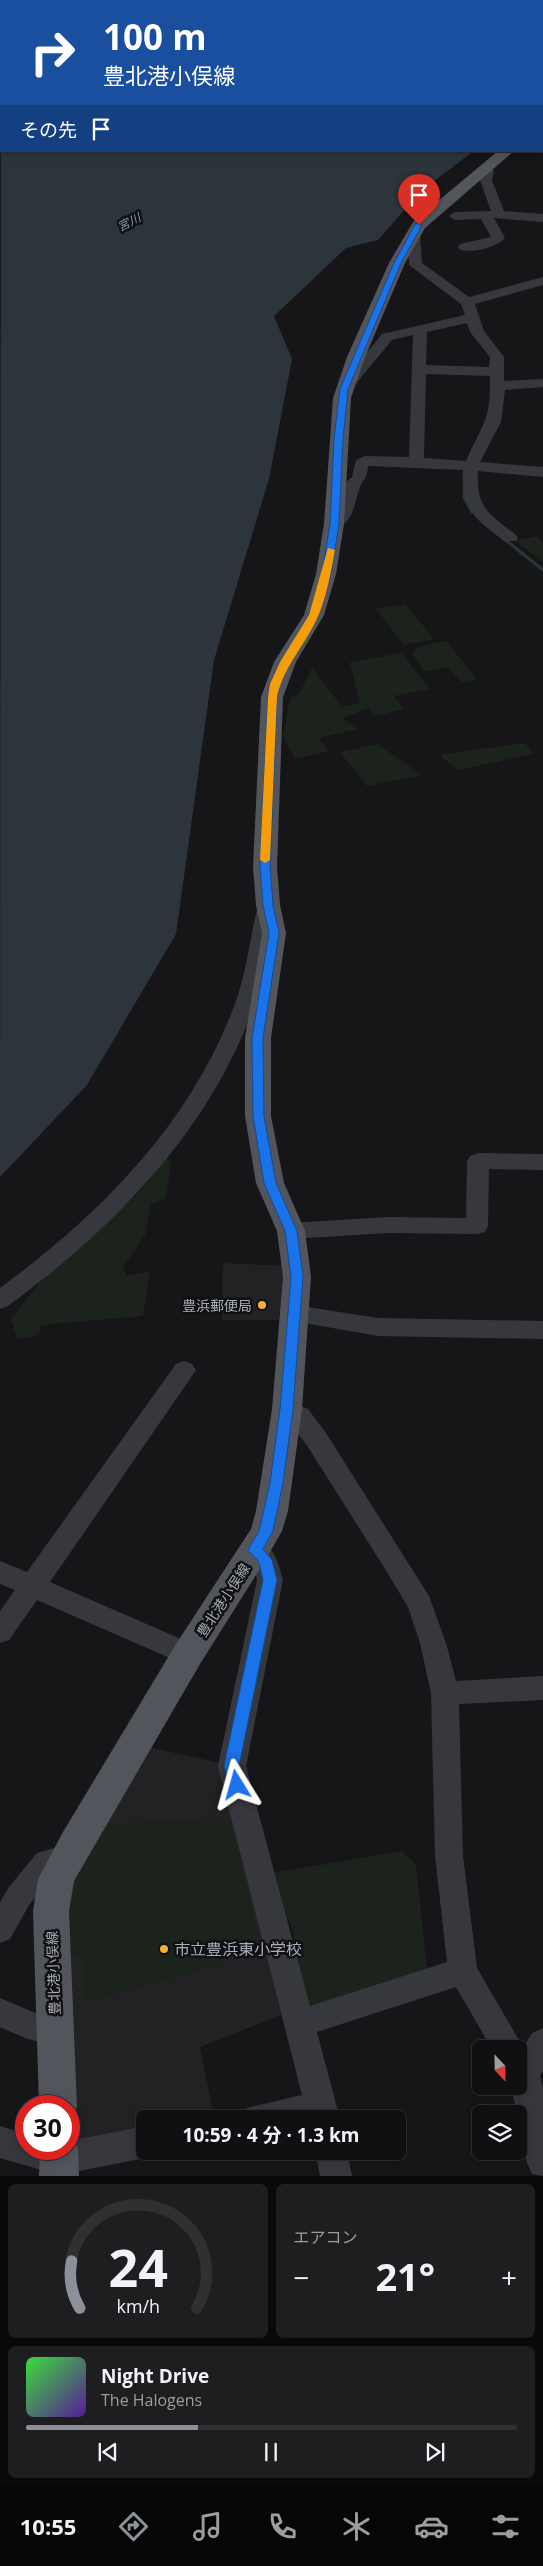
<!DOCTYPE html>
<html lang="ja">
<meta charset="utf-8">
<style>
body{margin:0;font-family:"Open Sans","Noto Sans JP",sans-serif;background:#1e1e20;color:#f1f3f6;height:100vh;display:flex;flex-direction:column;font-size:19px;white-space:nowrap}
*{box-sizing:border-box;margin:0}
p{font-size:16px;color:#9c9d9f}
.icon{flex:none;width:28px;height:28px;fill:none;stroke:currentColor;stroke-width:2;stroke-linecap:round;stroke-linejoin:round}
.map{position:relative;height:2176px;overflow:hidden}
.drawer{display:flex;flex-direction:column;gap:8px;padding:8px;background:#09090a;flex:1}
.drawer>*{flex:none}
.hud{position:absolute;left:0px;top:0px;width:544px;height:152px;box-shadow:0 2px 12px #0003,0 0 0 1px #303032;background:#1a4fa0;color:#fff;overflow:hidden}
.needle{width:32px;rotate:158deg}
.tools{position:absolute;left:472px;top:2040px;display:grid;gap:10px}
.tools a{display:grid;place-items:center;width:55px;height:55px;border-radius:8px;background:#101012;box-shadow:0 2px 12px #0003,0 0 0 1px #303032;font-size:25px}
.speed{position:absolute;left:15px;top:2095px;display:flex;gap:10px;font-size:25px;font-weight:700;text-align:center}
.speed>*{display:grid;place-content:center;width:65px;height:65px;border-radius:50%;background:#101012;box-shadow:0 2px 12px #0003,0 0 0 1px #303032;line-height:1}
.speed .limit{border:8px solid #d22;background:#fff;color:#111}
.pin{position:absolute;display:grid;place-items:center;width:42px;height:42px;color:#fff;margin:-51px -21px;border-radius:50% 50% 50% 0;rotate:-45deg;box-shadow:0 0 5px #0007}
.pin .icon{rotate:45deg}
.me{position:absolute;width:55px;margin:-28px;rotate:352deg;stroke-linejoin:round;filter:drop-shadow(0 0 4px #0008)}
.turn{display:flex;align-items:center;gap:18px;height:105px;padding:0 20px;font-size:22px}
.turn .icon{width:65px;height:65px;stroke-width:2.5}
.turn b{display:block;font-size:35px;line-height:42px}
.then{display:flex;align-items:center;height:48px;padding:0 20px;background:#0003;gap:10px;font-size:19px}
.big{font-size:38px;font-weight:700;line-height:1.1}
.drawer .widget{flex:1;display:flex;flex-direction:column;justify-content:center;gap:8px;min-width:0;padding:0 18px;border-radius:8px;background:#1e1e20}
.drawer .dial{align-items:center;gap:0}
.dial svg{height:130px;overflow:visible;fill:none;stroke:#303032;stroke-width:7;stroke-linecap:round;text-anchor:middle}
.dial text{fill:#f1f3f6;stroke:none}
.song{display:flex;align-items:center;gap:15px}
.cover{width:60px;height:60px;border-radius:8px;background:linear-gradient(135deg,hsl(120 70% 55%),hsl(270 70% 35%))}
.played{height:5px;border-radius:2px;background:linear-gradient(90deg,#8c9099 35%,#303032 35%)}
.keys{display:flex;justify-content:space-around;direction:ltr}
.heat{display:flex;justify-content:space-between;align-items:center;font-size:28px;direction:ltr}
.drawer .tiles{flex:1;display:grid;gap:8px;grid-template-columns:1fr 1fr}
.widget:last-child{grid-column:span 2}
.trip{position:absolute;left:136px;top:2110px;width:270px;height:50px;border-radius:8px;background:#101012;box-shadow:0 2px 12px #0003,0 0 0 1px #303032;font-weight:700;line-height:50px;text-align:center}
.tab-bar{display:flex;height:80px;justify-content:space-around;align-items:center;background:#060607;color:#9c9d9f}
.tab-bar .icon{width:35px;height:35px}
.tab-bar .on{color:#8c9099}
.tab-bar b{font-size:22px;color:#f1f3f6}
.map>svg:first-child{display:block}
.built{fill:#222225}
.green{fill:#1c231d}
.water{fill:#2c353c}
.lines{fill:none;stroke-linecap:round;stroke-linejoin:round}
.stream{stroke:#2c353c;stroke-width:3}
.minor{fill:#37383d;fill-rule:evenodd}
.major{fill:#53555c;fill-rule:evenodd}
.route{fill:#1a73e8;stroke:#114b97}
.slow{fill:#f59e0b}
.poi-dot{fill:#f2b134;stroke:#111113;stroke-width:2}
.labels{text-anchor:middle;dominant-baseline:central;stroke-width:5;stroke-linejoin:round;paint-order:stroke}
.far-water-label{font-size:12px;font-style:italic;fill:#7f9bb3;stroke:#111113}
.poi-label{font-size:14px;fill:#a8adb8;stroke:#111113;text-anchor:end}
.street-label{font-size:14px;fill:#a8adb8;stroke:#111113}
.near-poi-label{font-size:16px;fill:#a8adb8;stroke:#111113;text-anchor:start}
</style>
<div class="map">
<svg width="543" height="2176" viewBox="0 0 543 2176">
<rect width="100%" height="100%" fill="#161618"/>
<g class="built">
<polygon points="223,1263 289,1266 287,1320 222,1320"/>
<polygon points="144,1746 220,1763 281,2015 200,2047 214,2117 145,2119 145,2130 71,2145 61,1925 87,1846"/>
</g>
<g class="green">
<polygon points="536,536 543,543 543,562 516,541"/>
<polygon points="405,604 434,639 404,645 376,609"/>
<polygon points="446,641 477,679 462,682 448,667 425,672 412,653 421,646"/>
<polygon points="401,653 430,689 394,696 404,709 375,716 368,708 342,718 357,729 319,738 329,751 295,759 283,736 290,698 299,694 312,668 342,707 360,703 350,662"/>
<polygon points="525,743 533,754 459,770 441,757 442,754"/>
<polygon points="377,744 422,775 367,786 340,752"/>
<polygon points="166,1158 171,1162 166,1198 151,1205 145,1235 123,1267 127,1276 150,1271 143,1316 41,1325 39,1335 17,1339 11,1319 47,1273 138,1194"/>
<polygon points="230,1818 261,1945 223,1954 220,1964 84,2003 84,1956 70,1954 70,1885 106,1823"/>
<polygon points="402,1851 416,1865 428,1979 305,2013 288,1950 297,1947 289,1919 281,1920 268,1874"/>
</g>
<g class="water">
<polygon points="27,0 543,0 543,107 542,1 23,1"/>
<polygon points="1,9 1,151 474,151 422,190 378,240 346,248 274,316 292,359 269,479 214,660 176,934 87,1085 0,1177"/>
</g>
<g class="lines">
<g class="stream">
<polyline points="465,489 464,497 472,512"/>
<polyline points="503,538 543,570"/>
</g>
<g class="minor">
<path d="M486 164 490 165 494 171 492 180 504 211 543 214V222L494 218 505 238C496 248 473 253 460 250L458 247 460 244 491 237 481 219 455 220 449 216 455 212 491 211 480 180 482 171 480 168Z"/>
<path d="M414 229 420 233 422 263 469 297 543 277V285L475 304 484 331 504 357V381L543 379V387L505 390 501 422 480 462 543 467V477L478 471C476 508 489 514 516 535L518 538 516 541H504C476 519 460 510 463 470L368 466C367 479 364 478 360 487 354 503 354 524 334 529L326 524 338 512 346 482 352 477 356 460 365 456 409 457 413 335 392 340 349 392H339L337 389 382 334 465 315 461 304 409 265 408 233ZM467 323 470 332 490 357 489 367 426 365 427 332ZM426 374 490 376C491 421 483 423 466 461L424 458Z"/>
<path d="M268 899 275 901 278 905C269 937 267 970 256 1001 211 1130 116 1226 8 1306L0 1309V1288C102 1213 192 1122 236 1001 247 970 250 937 258 905L261 901Z"/>
<polygon points="478,1153 543,1154 543,1170 489,1169 488,1226 485,1232 477,1234 387,1233 291,1239 283,1237 280,1231 283,1225 291,1223 387,1217 466,1218 467,1161 470,1156"/>
<polygon points="295,1305 378,1318 543,1321 543,1339 378,1336 287,1320 283,1314 287,1308"/>
<polygon points="184,1361 192,1364 196,1370 192,1376 50,1582 197,1646 201,1654 197,1662 188,1665 179,1662 37,1600 9,1640 0,1643 0,1611 15,1590 0,1584 0,1561 27,1572 176,1364"/>
<path d="M287 1400 308 1409 326 1433 429 1596 446 1643 456 1681 543 1676V1700L459 1704 463 1856 477 1968 523 2047 532 2033 543 2028V2071L540 2075 543 2090V2176L532 2174 527 2163 511 2086H519V2049H492L456 1987 317 2032 340 2119H243L247 2108 302 2095 218 1766 257 1580 253 1565 242 1550 246 1543C271 1534 278 1561 283 1580L246 1766 310 2006 447 1962 435 1856 431 1693 420 1643 408 1607 385 1569 308 1447 290 1423 278 1416 275 1409 278 1402Z"/>
<polygon points="68,1844 78,1848 82,1857 78,1866 56,1873 29,1905 10,1939 0,1943 0,1902 9,1887 37,1853"/>
<path d="M0 1998 38 2014 55 2015 66 2020 70 2030 66 2040C43 2049 21 2036 0 2027Z"/>
<polygon points="0,2126 26,2134 26,2149 69,2149 69,2141 145,2126 145,2151 157,2151 145,2158 59,2175 0,2158"/>
<polygon points="315,2151 347,2151 352,2176 320,2176"/>
</g>
<g class="major">
<rect x="542" y="120" width="1" height="8"/>
<polygon points="498,151 514,151 425,228 405,263 365,357 351,398 344,524 336,574 324,615 296,662 283,697 277,867 280,905 286,933 271,1038 271,1116 284,1183 305,1231 311,1277 302,1409 288,1511 282,1531 266,1559 200,1664 74,1881 69,1911 77,2106 72,2119 69,2120 69,2106 39,2106 33,1911 38,1879 63,1832 176,1644 251,1529 256,1511 272,1409 283,1277 277,1231 256,1183 245,1116 245,1038 262,933 256,905 253,867 261,697 274,662 304,615 316,574 324,524 333,398 347,357 389,263 413,222"/>
<polygon points="69,2134 73,2135 78,2149 79,2176 39,2176 40,2149 69,2149"/>
</g>
</g>
<polygon class="route" points="416,223 422,225 401,263 348,389 343,439 339,524 331,574 318,615 290,662 280,684 277,697 270,867 273,905 279,933 263,1038 264,1116 276,1183 297,1231 303,1277 293,1409 283,1483 273,1531 263,1549 272,1560 277,1580 239,1766 244,1785 242,1789 237,1791 231,1789 224,1766 263,1580 259,1562 248,1550 259,1531 270,1483 280,1409 291,1277 285,1231 264,1183 253,1116 252,1038 269,933 263,905 260,867 268,697 270,684 280,662 309,615 322,574 330,524 334,439 340,389 394,263"/>
<path class="slow" d="M328 548 335 550C331 572 327 594 319 614 307 643 284 665 277 697L270 860 265 863 260 860 268 697 270 684 280 662 309 615Z"/>
<g class="poi-dot">
<circle cx="262" cy="1305" r="5"/>
<circle cx="164" cy="1949" r="5"/>
</g>
<g class="labels">
<g class="far-water-label">
<text transform="translate(129 222) rotate(-27)">宮川</text>
</g>
<g class="poi-label">
<text x="252" y="1305">豊浜郵便局</text>
</g>
<g class="street-label">
<text transform="translate(223 1600) rotate(-57)">豊北港小俣線</text>
<text transform="translate(53 1973) rotate(-92)">豊北港小俣線</text>
</g>
<g class="near-poi-label">
<text x="174" y="1949">市立豊浜東小学校</text>
</g>
</g>
</svg>
<div class="tools">
<a><svg class="needle" viewBox="-14 -14 28 28"><path d="M0-13l5 13h-10z" fill="#e53935"/><path d="M0 13l5-13h-10z" fill="#9c9d9f"/></svg></a>
<a><svg class="icon" aria-label="layers" viewBox="0 0 24 24"><path d="M12 4l9 5-9 5-9-5zM3 14l9 5 9-5"/></svg></a>
</div>
<div class="speed"><div class="limit">30</div></div>
<div class="pin" style="left:419px;top:225px;background:#d93025"><svg class="icon" aria-label="arrive" viewBox="0 0 24 24"><path d="M6 21V4h12l-3 4 3 4H6"/></svg></div>
<svg class="me" style="left:237px;top:1785px" viewBox="-20 -20 40 40"><path d="M0-17L14 15 0 8-14 15z" fill="#1a73e8" stroke="#fff" stroke-width="4"/></svg>
<div class="trip">10:59 · 4 分 · 1.3 km</div>
<div class="hud">
<div class="turn"><svg class="icon" aria-label="right" viewBox="0 0 24 24"><path d="M7 20v-9h11M14 6l5 5-5 5"/></svg><div><b>100 m</b>豊北港小俣線</div></div>
<div class="then">その先<svg class="icon" aria-label="arrive" viewBox="0 0 24 24"><path d="M6 21V4h12l-3 4 3 4H6"/></svg></div>
</div>
</div>
<section class="drawer">
<div class="tiles">
<div class="widget dial"><svg viewBox="0 0 100 80">
<path d="M14 69A42 42 0 1 1 86 69"/>
<path d="M14 69A42 42 0 0 1 9 40" stroke="#8c9099"/>
<text x="50" y="56" font-size="32" font-weight="700">24</text>
<text x="50" y="72" font-size="11">km/h</text>
</svg></div>
<div class="widget"><p>エアコン</p>
<div class="heat"><a>−</a><b class="big">21°</b><a>+</a></div>
</div>
<div class="widget">
<div class="song"><i class="cover"></i><div><b>Night Drive</b><p>The Halogens</p></div></div>
<div class="played"></div>
<div class="keys"><svg class="icon" aria-label="previous" viewBox="0 0 24 24"><path d="M18 5L8 12l10 7zM5 5v14"/></svg><svg class="icon" aria-label="pause" viewBox="0 0 24 24"><path d="M8 5v14M16 5v14"/></svg><svg class="icon" aria-label="next" viewBox="0 0 24 24"><path d="M6 5l10 7-10 7zM19 5v14"/></svg></div>
</div>
</div>
</section>
<nav class="tab-bar">
<b>10:55</b>
<svg class="icon on" aria-label="directions" viewBox="0 0 24 24"><path d="M12 3l9 9-9 9-9-9zM9 14v-3h6M13 9l2 2-2 2"/></svg>
<svg class="icon" aria-label="music" viewBox="0 0 24 24"><path d="M9 18V5l10-2v13"/><circle cx="6" cy="18" r="3"/><circle cx="16" cy="16" r="3"/></svg>
<svg class="icon" aria-label="phone" viewBox="0 0 24 24"><path d="M5 4h4l2 5-3 2q2 4 5 5l2-3 5 2v4C11 20 4 13 5 4z"/></svg>
<svg class="icon" aria-label="climate" viewBox="0 0 24 24"><path d="M12 3v18M4 7l16 10M4 17L20 7"/></svg>
<svg class="icon" aria-label="car" viewBox="0 0 24 24"><path d="M5 17H2v-5l4-1 3-4h7l3 4 3 1v5h-3M9 17h6M6 11h13"/><circle cx="7" cy="17" r="2"/><circle cx="17" cy="17" r="2"/></svg>
<svg class="icon" aria-label="filters" viewBox="0 0 24 24"><path d="M4 7h16M4 17h16"/><circle cx="9" cy="7" r="2"/><circle cx="15" cy="17" r="2"/></svg>
</nav>
